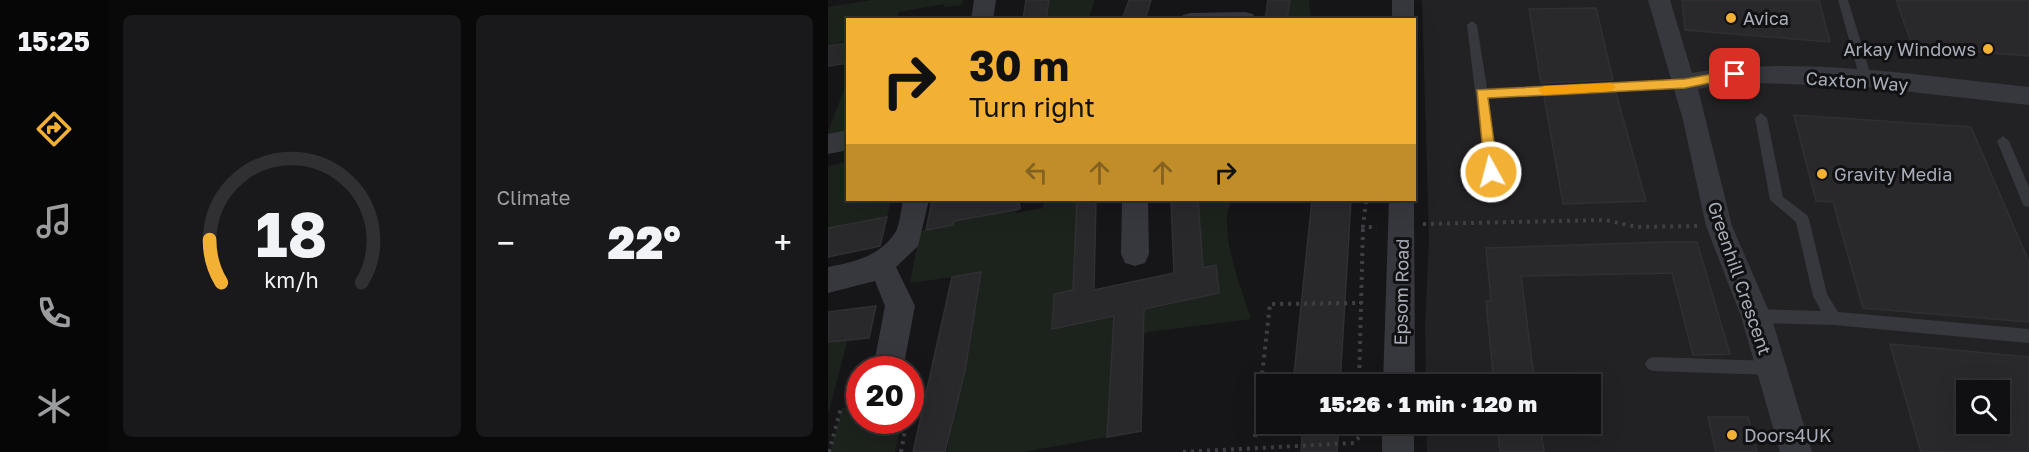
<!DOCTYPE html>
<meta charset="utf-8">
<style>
body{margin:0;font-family:"Golos Text",sans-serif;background:#19191b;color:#f1f3f6;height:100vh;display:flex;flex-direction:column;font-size:22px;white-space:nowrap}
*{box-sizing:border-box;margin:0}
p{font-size:20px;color:#9c9d9f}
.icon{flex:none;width:33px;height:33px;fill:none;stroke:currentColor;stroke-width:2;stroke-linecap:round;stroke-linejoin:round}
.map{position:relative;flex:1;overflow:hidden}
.details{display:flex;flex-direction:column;gap:15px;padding:15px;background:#09090a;width:720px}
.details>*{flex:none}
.guide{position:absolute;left:18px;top:18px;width:570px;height:183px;border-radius:0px;box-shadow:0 6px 24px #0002,0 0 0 2px #303032;background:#f2b134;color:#111;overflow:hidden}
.buttons{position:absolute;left:1128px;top:380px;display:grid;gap:12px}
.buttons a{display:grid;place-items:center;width:54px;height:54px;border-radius:0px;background:#101012;box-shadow:0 6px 24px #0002,0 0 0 2px #303032;font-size:30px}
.speed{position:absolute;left:18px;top:356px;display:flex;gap:12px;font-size:30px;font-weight:700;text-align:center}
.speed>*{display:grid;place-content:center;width:78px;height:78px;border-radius:50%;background:#101012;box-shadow:0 6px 24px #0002,0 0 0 2px #303032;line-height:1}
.speed .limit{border:9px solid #d22;background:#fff;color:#111}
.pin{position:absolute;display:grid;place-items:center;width:51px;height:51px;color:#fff;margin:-26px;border-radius:12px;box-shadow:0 3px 9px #0006}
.me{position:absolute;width:66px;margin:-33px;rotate:353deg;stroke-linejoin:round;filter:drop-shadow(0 0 4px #0008)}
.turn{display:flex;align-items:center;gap:21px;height:126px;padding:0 24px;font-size:27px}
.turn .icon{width:78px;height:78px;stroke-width:2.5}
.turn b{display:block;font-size:42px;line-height:51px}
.lanes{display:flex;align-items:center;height:57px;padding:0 24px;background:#0003;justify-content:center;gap:30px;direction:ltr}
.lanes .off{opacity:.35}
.big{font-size:45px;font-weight:800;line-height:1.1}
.details .widget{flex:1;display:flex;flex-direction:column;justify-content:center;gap:9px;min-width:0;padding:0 21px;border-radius:9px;background:#19191b}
.details .dial{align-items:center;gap:0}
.dial svg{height:156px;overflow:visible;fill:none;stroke:#303032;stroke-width:7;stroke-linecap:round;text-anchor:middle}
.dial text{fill:#f1f3f6;stroke:none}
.heat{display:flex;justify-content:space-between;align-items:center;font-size:33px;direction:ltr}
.details .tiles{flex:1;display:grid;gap:15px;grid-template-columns:repeat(2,1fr)}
.trip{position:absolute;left:428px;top:374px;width:345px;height:60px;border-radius:0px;background:#101012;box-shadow:0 6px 24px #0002,0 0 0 2px #303032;font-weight:800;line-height:60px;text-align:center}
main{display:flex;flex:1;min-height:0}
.tabs{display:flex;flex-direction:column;width:108px;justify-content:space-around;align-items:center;background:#060607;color:#9c9d9f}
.tabs .icon{width:42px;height:42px}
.tabs .current{color:#f2b134}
.tabs b{font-size:27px;color:#f1f3f6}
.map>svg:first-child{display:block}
.built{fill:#222225;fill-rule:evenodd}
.green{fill:#1c231d}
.building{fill:#29292c;stroke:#303034;stroke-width:1.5;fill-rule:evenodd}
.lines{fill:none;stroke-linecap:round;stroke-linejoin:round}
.path-far1{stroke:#3d3f44;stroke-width:3;stroke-dasharray:3 4;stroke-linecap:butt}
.path{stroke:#3d3f44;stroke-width:4;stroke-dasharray:3 5;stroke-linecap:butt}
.lane{fill:#37383d;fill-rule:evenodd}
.street{fill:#37383d;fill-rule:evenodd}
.route{fill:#f2b134;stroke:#9d7322;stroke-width:1.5}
.slow{fill:#f59e0b}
.poi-dot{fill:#f2b134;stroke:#111113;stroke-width:2}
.labels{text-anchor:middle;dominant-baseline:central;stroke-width:6;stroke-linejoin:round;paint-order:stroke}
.poi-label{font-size:18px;fill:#a8adb8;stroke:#111113;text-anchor:start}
.street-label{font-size:18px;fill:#a8adb8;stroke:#111113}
</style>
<main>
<nav class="tabs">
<b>15:25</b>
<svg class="icon current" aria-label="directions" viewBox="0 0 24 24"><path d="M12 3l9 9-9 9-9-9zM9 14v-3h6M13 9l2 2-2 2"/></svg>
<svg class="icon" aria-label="music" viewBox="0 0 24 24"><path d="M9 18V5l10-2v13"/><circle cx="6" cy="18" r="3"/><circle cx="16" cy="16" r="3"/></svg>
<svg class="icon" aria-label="phone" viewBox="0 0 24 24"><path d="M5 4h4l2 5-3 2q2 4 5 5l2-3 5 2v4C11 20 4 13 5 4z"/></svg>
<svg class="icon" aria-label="climate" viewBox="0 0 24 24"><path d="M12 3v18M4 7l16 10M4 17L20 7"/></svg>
</nav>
<section class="details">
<div class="tiles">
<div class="widget dial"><svg viewBox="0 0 100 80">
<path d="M14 69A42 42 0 1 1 86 69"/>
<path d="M14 69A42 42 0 0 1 8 47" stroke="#f2b134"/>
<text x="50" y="56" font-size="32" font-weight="700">18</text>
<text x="50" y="72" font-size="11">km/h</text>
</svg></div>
<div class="widget"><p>Climate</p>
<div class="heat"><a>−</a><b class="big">22°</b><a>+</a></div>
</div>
</div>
</section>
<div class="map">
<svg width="1201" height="452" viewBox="0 0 1201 452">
<rect width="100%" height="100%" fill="#161618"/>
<path class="built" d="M594 0H1201V452H599V423H762V384H598L597 326 601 238ZM1138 390H1172V423H1138Z"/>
<g class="green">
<polygon points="43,0 135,0 134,5 116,7 116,4 71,12 68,19 20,20 19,41 0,46 0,7"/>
<polygon points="220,0 267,0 260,19 218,20"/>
<polygon points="462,0 481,0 483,18 459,19"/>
<polygon points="19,82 19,134 0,136 0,131"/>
<polygon points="19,162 20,200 63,200 59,217 0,228 0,166"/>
<path d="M216 200H249L245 290 224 329 390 293 388 265 375 268 370 200H404C388 228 414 289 423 319L320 332 284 345 279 437 195 452H119L153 273 82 283 92 231 125 225 126 221 188 210V213L215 208Z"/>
<polygon points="20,338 1,411 0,411 0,342"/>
<polygon points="31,405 32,420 74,420 67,452 2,452 14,408"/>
</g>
<g class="building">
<polygon points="198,0 221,0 218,20 195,20"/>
<polygon points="301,0 323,0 317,20 294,20"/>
<polygon points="440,0 462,0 459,20 437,20"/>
<polygon points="854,0 991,0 1002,42 857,30"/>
<polygon points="1068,0 1201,0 1201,56 1085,47"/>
<polygon points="768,8 785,80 713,83 701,9"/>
<polygon points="20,43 20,63 0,66 0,46"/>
<polygon points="788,93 818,201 735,204 716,96"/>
<polygon points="966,115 1143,127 1201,262 1201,322 1035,308 1005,202 988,201"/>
<polygon points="112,200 191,200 192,209 126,221 125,225 98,230 104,201"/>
<polygon points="249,200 268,200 266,290 346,273 343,200 370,200 375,268 388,265 391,293 316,309 313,431 279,437 286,316 224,329 226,294 245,290"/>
<polygon points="484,200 523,200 512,384 465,384"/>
<polygon points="59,217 52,246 0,257 0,228"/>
<polygon points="836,242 869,242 902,354 865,355 844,273 693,276 707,384 666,384 658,301 663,301 658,248"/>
<polygon points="153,272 137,370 117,452 85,452 124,277"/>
<polygon points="48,306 41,338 0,342 0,312"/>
<path d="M1062 344 1201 357V452H1093ZM1138 390H1172V423H1138Z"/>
<polygon points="880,417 920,417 929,452 888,452"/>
<polygon points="475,423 511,423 509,452 473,452"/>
<polygon points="669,423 712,423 716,452 672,452"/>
</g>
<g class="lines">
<polyline class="path-far1" points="538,202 538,200"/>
<g class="path">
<polyline points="538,201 535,227 549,227"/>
<polyline points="595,224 777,220 809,227 869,226"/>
<polyline points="531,384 535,227"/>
<polyline points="82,404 85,392"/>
<polyline points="427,437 442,304 534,303"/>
<polyline points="1,452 13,408"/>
<polyline points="73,452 79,420"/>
<polyline points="355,452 526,443 533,435 532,423"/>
</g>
<g class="lane">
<polygon points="1010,0 1020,0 1044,79 1042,82 1038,83 1032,79"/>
<polygon points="644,21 649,25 659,88 857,79 863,83 857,87 660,97 669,173 663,178 657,173 639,25"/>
<polygon points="933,113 939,118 955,197 979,215 981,219 999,294 1010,312 1201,329 1201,343 1006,325 928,323 923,321 921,316 923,311 928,309 993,311 985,296 968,222 942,200 927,118"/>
<polygon points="1175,136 1181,141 1201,187 1201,207 1196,206 1194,202 1169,141"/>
<polygon points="825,357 943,361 948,363 951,368 948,373 943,375 825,371 820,369 817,364 820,359"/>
</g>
<g class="street">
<polygon points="146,0 168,0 165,20 143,20"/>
<rect x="564" y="0" width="22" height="20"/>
<path d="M820 0H842L864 73C968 55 1096 76 1201 87V105L1038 87 907 82 870 89 904 226 943 316 984 452H952L913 316 878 226 855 120Z"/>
<polygon points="417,12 425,14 428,20 352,20 355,15 363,13"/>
<polygon points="20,130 20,150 0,154 0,134"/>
<polygon points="586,199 587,384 555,384 561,200"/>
<path d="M75 200H101L90 246 68 267 87 306 75 369H45L57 306 47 281 0 293V267C25 262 51 257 67 233 72 225 73 209 75 200Z"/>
<polygon points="294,200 320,200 321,254 317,263 307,266 297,263 293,254"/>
<rect x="554" y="423" width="32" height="29"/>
</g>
</g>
<polygon class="route" points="907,70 913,74 911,77 857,88 660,98 670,172 663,178 657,172 649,90 857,79"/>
<polygon class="slow" points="783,83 788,87 783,91 716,95 710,90 716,86"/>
<g class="poi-dot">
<circle cx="903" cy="18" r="6"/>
<circle cx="1160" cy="49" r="6"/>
<circle cx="994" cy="174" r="6"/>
<circle cx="904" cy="435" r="6"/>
</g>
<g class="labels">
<g class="poi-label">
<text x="915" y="18">Avica</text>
<text x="1148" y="49" text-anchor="end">Arkay Windows</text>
<text x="1006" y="174">Gravity Media</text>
<text x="916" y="435">Doors4UK</text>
</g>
<g class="street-label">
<text transform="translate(1029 81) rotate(4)">Caxton Way</text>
<text transform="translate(912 278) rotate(71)">Greenhill Crescent</text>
<text transform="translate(573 292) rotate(-89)">Epsom Road</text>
</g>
</g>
</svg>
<div class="buttons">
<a><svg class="icon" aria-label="search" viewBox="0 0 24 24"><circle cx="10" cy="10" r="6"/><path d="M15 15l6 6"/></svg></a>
</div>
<div class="speed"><div class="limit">20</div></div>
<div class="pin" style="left:907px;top:74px;background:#d93025"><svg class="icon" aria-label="arrive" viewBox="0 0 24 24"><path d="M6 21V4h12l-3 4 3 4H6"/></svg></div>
<svg class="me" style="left:663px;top:172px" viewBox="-20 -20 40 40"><circle r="17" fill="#f2b134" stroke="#fff" stroke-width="3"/><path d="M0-11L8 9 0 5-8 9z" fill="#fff"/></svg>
<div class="trip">15:26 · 1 min · 120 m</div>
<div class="guide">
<div class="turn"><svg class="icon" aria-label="right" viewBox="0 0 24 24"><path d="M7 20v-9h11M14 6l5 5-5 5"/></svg><div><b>30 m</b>Turn right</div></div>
<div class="lanes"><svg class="icon off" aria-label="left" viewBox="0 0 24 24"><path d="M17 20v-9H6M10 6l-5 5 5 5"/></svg><svg class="icon off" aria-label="ahead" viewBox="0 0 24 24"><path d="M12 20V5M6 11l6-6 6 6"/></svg><svg class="icon off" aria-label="ahead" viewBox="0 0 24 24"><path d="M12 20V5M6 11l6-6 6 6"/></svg><svg class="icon" aria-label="right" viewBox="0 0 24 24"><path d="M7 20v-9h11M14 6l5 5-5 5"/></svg></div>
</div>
</div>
</main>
